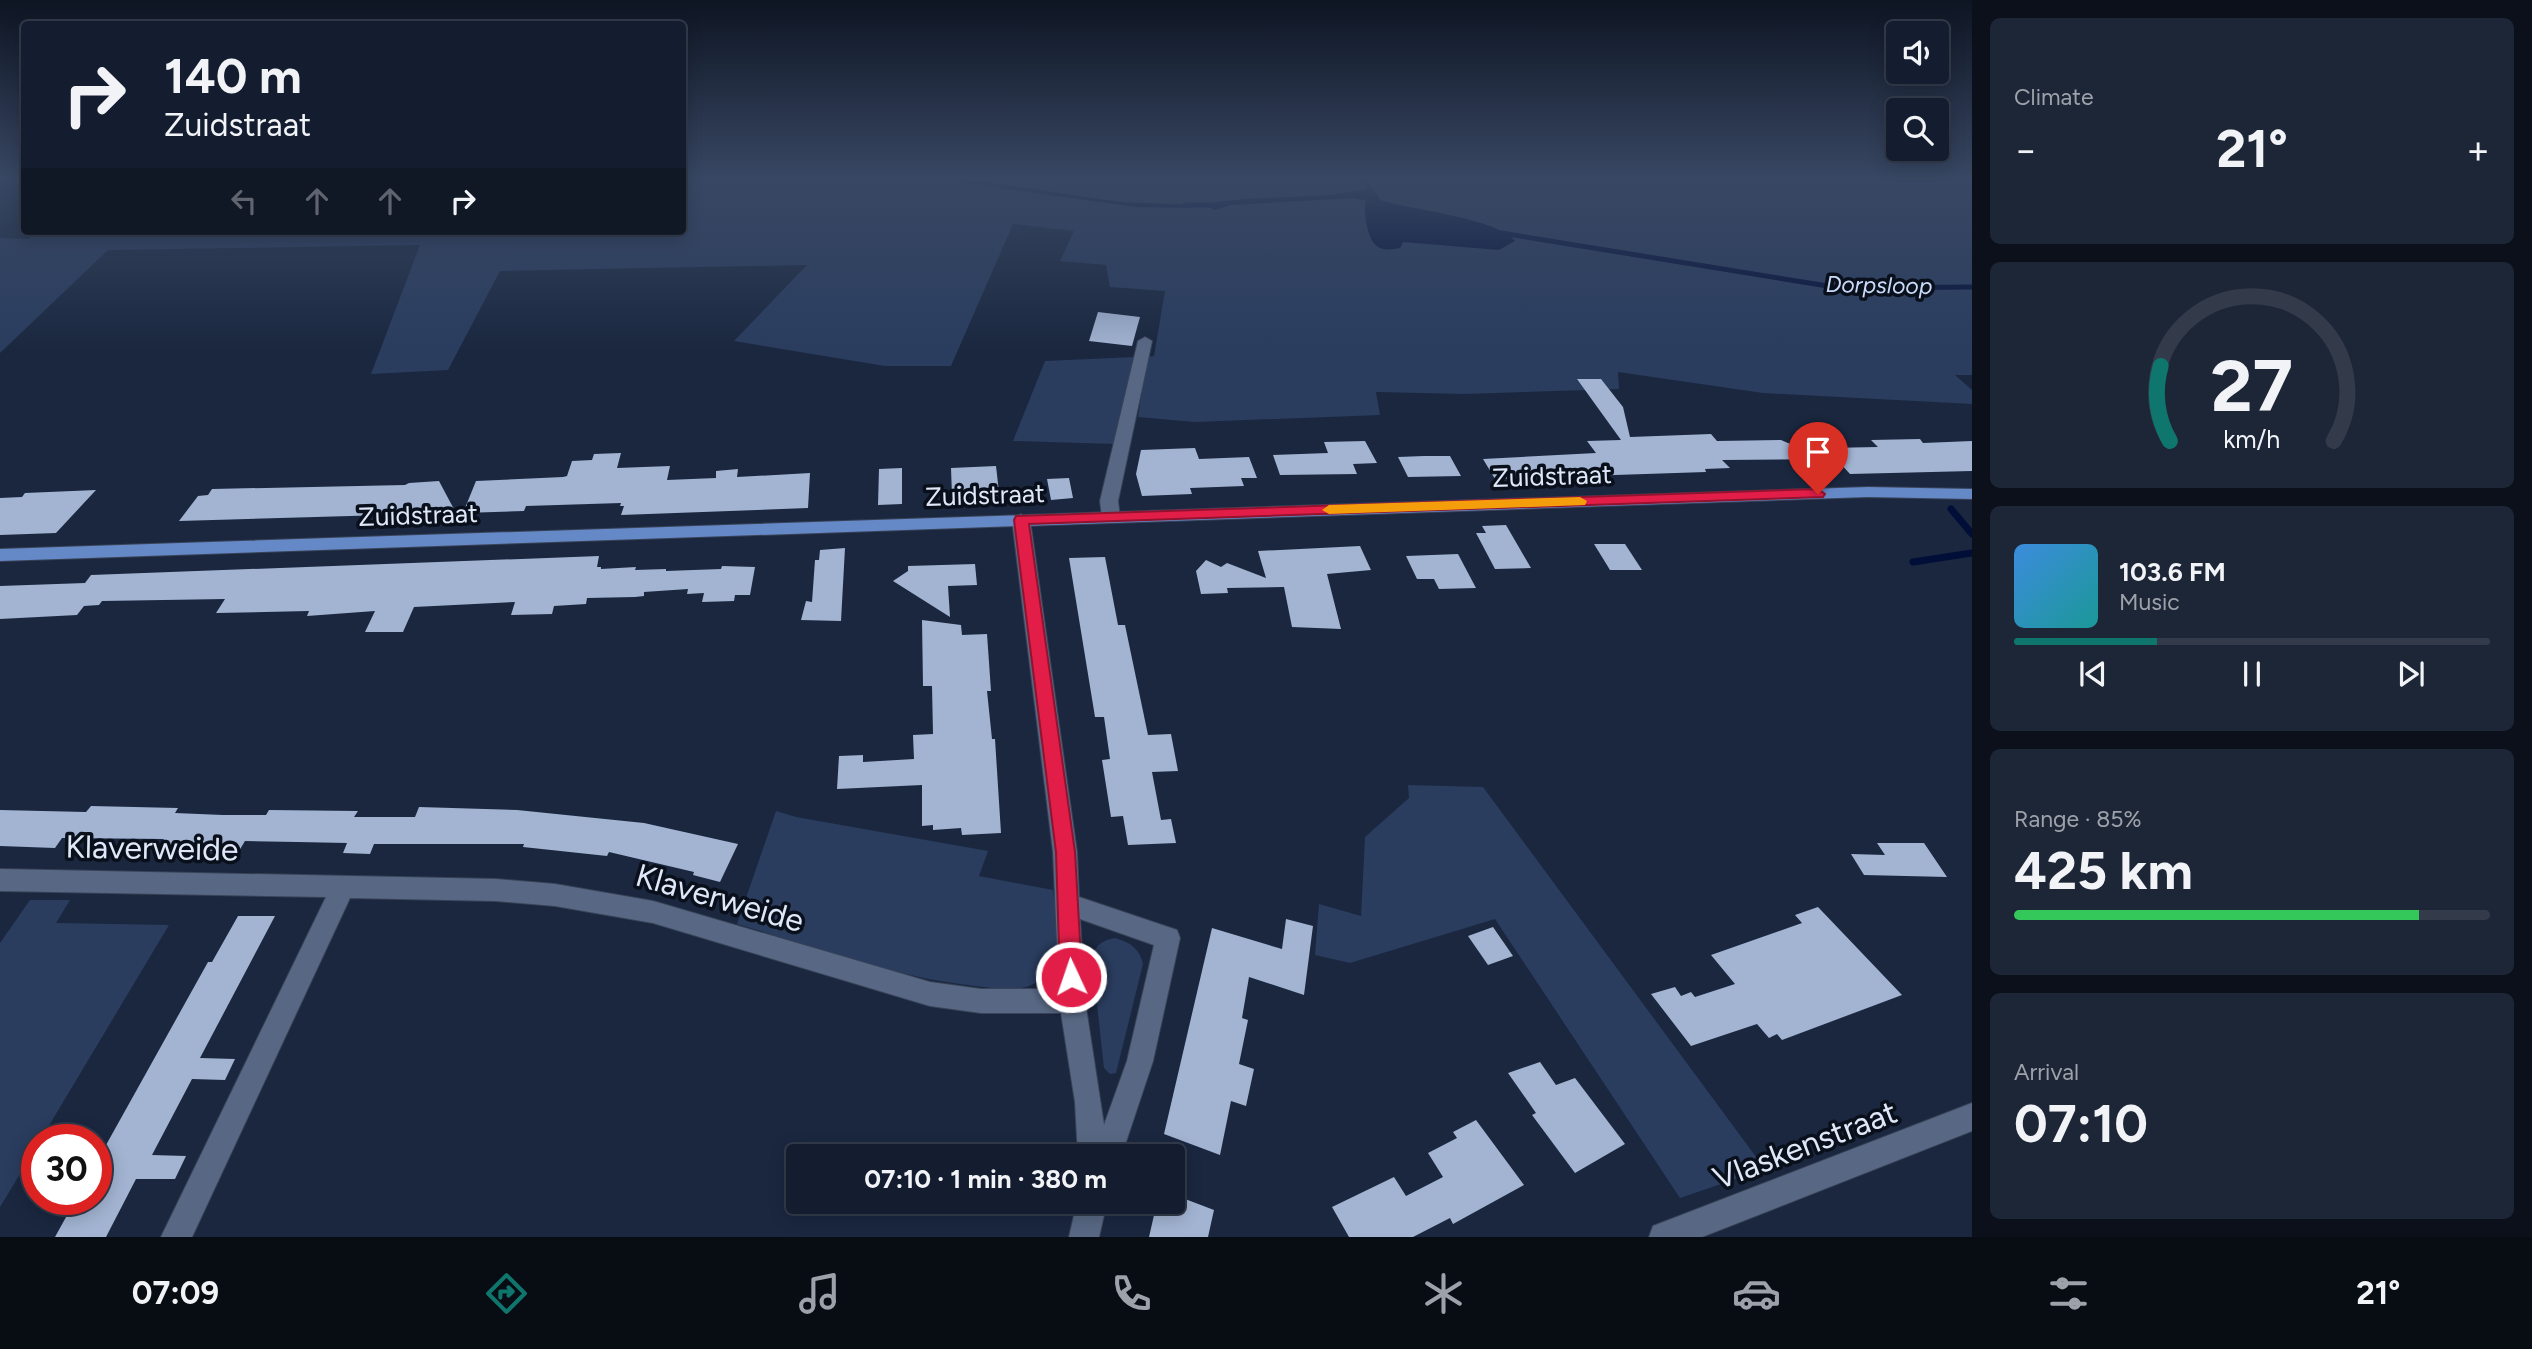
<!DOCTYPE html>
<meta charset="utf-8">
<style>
body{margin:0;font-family:Figtree,sans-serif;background:#1d2637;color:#f1f3f6;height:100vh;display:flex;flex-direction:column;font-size:26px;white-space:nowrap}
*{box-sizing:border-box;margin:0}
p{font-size:23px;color:#9da2aa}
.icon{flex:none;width:38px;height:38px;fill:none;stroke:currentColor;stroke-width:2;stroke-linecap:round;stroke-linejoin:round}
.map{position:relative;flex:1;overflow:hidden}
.sheet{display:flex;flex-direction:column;gap:18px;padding:18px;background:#0b101a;width:560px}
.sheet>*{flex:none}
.hud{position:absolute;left:21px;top:21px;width:665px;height:214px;border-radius:7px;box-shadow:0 4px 18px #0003,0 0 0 2px #333b4b;background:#141d2f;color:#f1f3f6;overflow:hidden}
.tools{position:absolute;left:1886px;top:21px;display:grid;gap:14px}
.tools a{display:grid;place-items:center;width:63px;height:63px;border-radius:7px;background:#141d2f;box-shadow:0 4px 18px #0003,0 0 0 2px #333b4b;font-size:35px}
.speed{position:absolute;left:21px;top:1124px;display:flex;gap:14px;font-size:35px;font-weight:700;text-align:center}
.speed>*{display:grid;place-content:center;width:91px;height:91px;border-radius:50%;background:#141d2f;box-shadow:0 4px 18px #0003,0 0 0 2px #333b4b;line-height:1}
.speed .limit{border:10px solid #d22;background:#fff;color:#111}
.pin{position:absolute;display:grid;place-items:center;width:60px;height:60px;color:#fff;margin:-72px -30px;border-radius:50% 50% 50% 0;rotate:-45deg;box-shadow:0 0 7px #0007}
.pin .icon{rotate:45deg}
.me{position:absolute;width:77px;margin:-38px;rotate:357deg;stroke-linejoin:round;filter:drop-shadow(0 0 5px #0008)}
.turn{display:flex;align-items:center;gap:24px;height:147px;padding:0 28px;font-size:32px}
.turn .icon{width:91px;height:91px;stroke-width:2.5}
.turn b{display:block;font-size:49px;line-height:60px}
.lanes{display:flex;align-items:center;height:66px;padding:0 28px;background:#0003;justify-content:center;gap:35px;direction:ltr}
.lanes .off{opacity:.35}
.big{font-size:52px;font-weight:700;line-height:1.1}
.sheet .card{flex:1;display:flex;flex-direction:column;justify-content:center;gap:10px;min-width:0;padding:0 24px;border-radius:10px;background:#1d2637}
.sheet .dial{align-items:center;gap:0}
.dial svg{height:182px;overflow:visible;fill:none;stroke:#333b4b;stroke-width:7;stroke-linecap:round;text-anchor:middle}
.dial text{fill:#f1f3f6;stroke:none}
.song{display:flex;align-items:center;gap:21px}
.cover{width:84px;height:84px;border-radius:10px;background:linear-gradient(135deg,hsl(210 70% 55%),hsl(180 70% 35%))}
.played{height:7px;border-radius:4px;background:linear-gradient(90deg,#0f766e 30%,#333b4b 30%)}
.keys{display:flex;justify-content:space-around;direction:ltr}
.heat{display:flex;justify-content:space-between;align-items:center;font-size:38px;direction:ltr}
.charge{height:10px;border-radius:5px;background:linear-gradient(90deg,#34c759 85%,#333b4b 0)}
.trip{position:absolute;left:786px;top:1144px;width:399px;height:70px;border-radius:7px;background:#141d2f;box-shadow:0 4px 18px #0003,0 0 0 2px #333b4b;font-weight:700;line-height:70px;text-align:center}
.dock{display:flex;height:112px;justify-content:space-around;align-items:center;background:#080c13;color:#9da2aa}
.dock .icon{width:49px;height:49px}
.dock .current{color:#0f766e}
.dock b{font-size:32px;color:#f1f3f6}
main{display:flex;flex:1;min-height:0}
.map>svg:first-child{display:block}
.green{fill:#2a3d5f}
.water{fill:#000e38}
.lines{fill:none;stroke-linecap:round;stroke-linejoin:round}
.stream-far1{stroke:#000e38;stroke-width:5}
.stream{stroke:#000e38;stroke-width:7}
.building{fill:#a2b4d2}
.minor-casing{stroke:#394358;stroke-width:2}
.primary-casing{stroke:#394358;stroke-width:2}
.minor{fill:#586884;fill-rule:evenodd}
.primary{fill:#6588c7;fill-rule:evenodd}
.route{fill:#e11d48;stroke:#92132f;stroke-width:2}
.slow{fill:#f59e0b}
.labels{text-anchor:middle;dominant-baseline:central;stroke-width:7;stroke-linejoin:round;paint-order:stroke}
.far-water-label{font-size:23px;font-style:italic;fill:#c9daf9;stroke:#0a101b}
.street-label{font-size:26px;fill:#dee8f8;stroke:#0a101b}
.near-street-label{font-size:32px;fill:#dee8f8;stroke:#0a101b}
</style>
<main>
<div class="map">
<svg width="1972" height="1237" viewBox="0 0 1972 1237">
<rect width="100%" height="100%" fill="#1a273f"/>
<g class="green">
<polygon points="683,177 1972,177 1972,375 1955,375 1972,390 1972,404 1763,393 1618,372 1619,389 1464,394 1376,392 1380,415 1195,422 1138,417 1147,357 1154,356 1165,291 1110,287 1106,265 1060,261 1074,231 1013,224 951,366 885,366 734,341 807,265 500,271 448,370 371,374 420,245 108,250 0,353 0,238 29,239 39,231 682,231"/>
<polygon points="1135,357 1115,444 1013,441 1045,361"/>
<polygon points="1408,785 1483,787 1765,1169 1680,1198 1495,919 1350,963 1315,955 1319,904 1361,916 1365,837 1409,798"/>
<path d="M776 811 796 817 988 851 979 876 1053 890C1055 911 1065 945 1055 964 1048 976 1035 986 1021 988 1004 991 985 987 968 985 890 976 813 946 737 924Z"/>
<polygon points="30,900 70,900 56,923 169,925 41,1139 37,1139 37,1146 0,1207 0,943"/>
<path d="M1115 938C1130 942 1140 949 1143 964L1116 1073 1110 1074 1104 1068 1092 959C1095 945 1101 941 1115 938Z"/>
</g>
<g class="water">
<polygon points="919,177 951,177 1121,202 1195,205 1190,208 1136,207"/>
<path d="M1366 189 1378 194 1380 200C1411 210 1497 218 1515 241L1499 250 1403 242 1400 248C1393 249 1384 251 1378 247 1367 241 1363 210 1366 201L1353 198 1231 205 1214 210 1204 204C1258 194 1313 201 1366 189Z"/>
</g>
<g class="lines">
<g class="stream-far1">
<polyline points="1364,177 1374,198"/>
<polyline points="1185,205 1214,205"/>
<polyline points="1501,233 1840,288 1972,287"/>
</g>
<g class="stream">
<polyline points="1951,509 1972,534"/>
<polyline points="1913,562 1972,553"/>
</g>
</g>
<g class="building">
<polygon points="1098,312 1140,317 1132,346 1089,341"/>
<polygon points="1577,379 1601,379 1623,407 1630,437 1711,434 1717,441 1781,440 1825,459 1722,460 1730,468 1705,469 1706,472 1495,479 1483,459 1596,453 1587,441 1621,440"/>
<polygon points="1920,439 1923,443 1972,441 1972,471 1850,474 1826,448 1878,447 1871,440"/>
<polygon points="1365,441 1377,463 1353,464 1357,474 1280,475 1273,455 1328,453 1324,442"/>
<polygon points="1195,448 1199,459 1249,457 1257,478 1241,478 1244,486 1190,488 1192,494 1142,496 1136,474 1141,450"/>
<polygon points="621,453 617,468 670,466 667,480 716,478 716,471 738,469 737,477 810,473 808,508 621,515 624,506 620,506 621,503 526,506 524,511 463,513 476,481 563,477 567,476 572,461 592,460 594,454"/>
<polygon points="1424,456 1450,456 1461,476 1408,477 1398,457"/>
<polygon points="996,466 1000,501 981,502 980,495 952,496 951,468"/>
<polygon points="902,468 902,504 878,505 879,469"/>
<polygon points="1069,478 1073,498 1051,500 1047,479"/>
<polygon points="439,481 456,513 179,521 198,496 208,495 212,489 405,485 409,483"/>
<polygon points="96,490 56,533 0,535 0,498 22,497 25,493"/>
<polygon points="1506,525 1531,568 1495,569 1476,533 1486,533 1482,526"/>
<polygon points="1594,544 1625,544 1642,570 1610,570"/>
<polygon points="1360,546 1371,570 1327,574 1341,629 1292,627 1284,587 1227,588 1228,593 1201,594 1196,571 1206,560 1221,567 1227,563 1266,578 1258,551"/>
<polygon points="845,548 841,621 801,620 806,601 812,602 815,560 819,560 820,550"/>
<polygon points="1458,554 1476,588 1439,589 1434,579 1417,579 1406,556"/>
<polygon points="599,556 597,567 601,567 601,569 636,567 635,570 666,569 666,571 721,569 722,566 755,567 750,595 735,595 734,601 702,602 704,593 687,594 688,589 644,592 644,596 635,597 587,598 586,604 554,606 552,614 511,615 515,602 414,607 403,632 365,632 375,611 307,616 309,611 216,613 225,599 102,601 99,605 84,606 77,615 0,619 0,586 85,583 91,575"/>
<polygon points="1105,557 1118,625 1125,625 1148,735 1171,734 1178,771 1152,772 1161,820 1171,819 1176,843 1128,845 1123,816 1111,817 1102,760 1110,759 1104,717 1095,717 1069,558"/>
<polygon points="975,564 977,585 948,586 950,617 893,581 908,571 908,566"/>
<polygon points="922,620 961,625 962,635 987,634 991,691 987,691 992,739 995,739 1001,833 962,835 961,828 933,830 933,825 922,826 922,785 837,789 839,756 863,755 863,762 914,759 913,735 933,734 932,686 923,686"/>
<polygon points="91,806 178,808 175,813 223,815 266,815 269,810 358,811 354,817 415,817 419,807 517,810 644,823 738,844 720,882 693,875 694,872 609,852 607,856 523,847 524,844 374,844 370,854 343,853 347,843 297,842 245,841 239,851 158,850 164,839 62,838 55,848 0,846 0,810 86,812"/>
<polygon points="1877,843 1924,843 1947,877 1864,875 1851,854 1885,855"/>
<polygon points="1818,907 1902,995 1782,1040 1777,1034 1769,1038 1757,1024 1691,1046 1651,994 1675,987 1681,996 1691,992 1695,997 1735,984 1711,955 1802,923 1795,915"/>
<polygon points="238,916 275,916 200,1058 235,1059 225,1080 192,1079 152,1155 186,1156 175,1179 136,1179 106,1237 55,1237 76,1199 96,1199 96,1163 208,962 212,962"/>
<polygon points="1286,919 1313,926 1304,995 1249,977 1242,1018 1248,1020 1239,1064 1254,1069 1246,1106 1231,1101 1220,1155 1164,1134 1212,928 1282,949"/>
<polygon points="1493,927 1513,956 1488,965 1468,936"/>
<polygon points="1540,1062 1556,1085 1575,1078 1625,1144 1575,1173 1532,1115 1536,1113 1508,1073"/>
<polygon points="1476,1120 1524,1185 1453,1224 1450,1218 1413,1237 1349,1237 1332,1207 1394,1177 1406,1196 1443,1177 1428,1153 1457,1138 1453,1132"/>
<polygon points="1172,1194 1214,1210 1208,1237 1149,1237 1157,1202 1172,1202"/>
</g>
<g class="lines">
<defs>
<g id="minor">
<polygon points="1145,337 1152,341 1118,501 1120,517 1111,523 1102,517 1100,501 1138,341"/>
<path d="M1021 514 1030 520 1077 852 1079 897 1177 930 1180 938 1153 1061 1121 1157H1078L1075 1102 1061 1013H981L930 1006 653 923 555 906 496 901 350 898 192 1237H161L326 897 0 891V869L496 879 555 884 653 901 930 982 981 989H1059L1053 852 1012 520ZM1080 919 1154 945 1127 1061 1104 1125 1085 1001Z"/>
<polygon points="1972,1103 1972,1131 1702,1237 1649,1237 1653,1226"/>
<polygon points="1077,1202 1107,1202 1099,1237 1069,1237"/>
</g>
<polygon id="primary" points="1868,487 1972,489 1972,499 1868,497 0,561 0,549"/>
</defs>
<use href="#minor" class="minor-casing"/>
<use href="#primary" class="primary-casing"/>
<use href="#minor" class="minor"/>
<use href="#primary" class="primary"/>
</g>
<linearGradient id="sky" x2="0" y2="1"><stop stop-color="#0e1523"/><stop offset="0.51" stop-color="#384763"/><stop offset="1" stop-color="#384763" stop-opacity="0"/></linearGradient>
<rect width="1972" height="350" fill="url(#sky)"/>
<polygon class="route" points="1818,489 1825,494 1823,497 1029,524 1075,852 1082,977 1078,984 1071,987 1064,984 1060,977 1056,852 1014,520 1016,516"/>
<polygon class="slow" points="1580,497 1587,501 1585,505 1329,514 1322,510 1329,505"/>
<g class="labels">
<g class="far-water-label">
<text transform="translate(1879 285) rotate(1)">Dorpsloop</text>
</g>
<g class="street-label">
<text transform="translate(1552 476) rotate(-2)">Zuidstraat</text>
<text transform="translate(985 495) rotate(-2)">Zuidstraat</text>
<text transform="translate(418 515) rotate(-2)">Zuidstraat</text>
</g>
<g class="near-street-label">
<text transform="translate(152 848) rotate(1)">Klaverweide</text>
<text transform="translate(720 898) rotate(16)">Klaverweide</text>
<text transform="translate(1805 1145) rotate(-21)">Vlaskenstraat</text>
</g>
</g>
</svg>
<div class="tools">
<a><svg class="icon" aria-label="sound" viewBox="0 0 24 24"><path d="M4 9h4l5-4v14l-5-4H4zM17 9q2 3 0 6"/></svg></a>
<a><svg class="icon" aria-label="search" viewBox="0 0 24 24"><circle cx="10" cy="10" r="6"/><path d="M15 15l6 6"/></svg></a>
</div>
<div class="speed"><div class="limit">30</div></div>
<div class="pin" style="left:1818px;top:494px;background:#d93025"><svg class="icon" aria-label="arrive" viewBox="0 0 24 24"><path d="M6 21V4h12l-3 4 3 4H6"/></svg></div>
<svg class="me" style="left:1071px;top:977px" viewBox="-20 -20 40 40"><circle r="17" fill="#e11d48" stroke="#fff" stroke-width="3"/><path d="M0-11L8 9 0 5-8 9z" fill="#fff"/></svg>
<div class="trip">07:10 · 1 min · 380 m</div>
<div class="hud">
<div class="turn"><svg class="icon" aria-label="right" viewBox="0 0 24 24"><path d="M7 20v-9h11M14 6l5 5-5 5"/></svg><div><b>140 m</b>Zuidstraat</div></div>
<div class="lanes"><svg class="icon off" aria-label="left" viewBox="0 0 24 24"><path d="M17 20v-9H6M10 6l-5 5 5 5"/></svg><svg class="icon off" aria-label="ahead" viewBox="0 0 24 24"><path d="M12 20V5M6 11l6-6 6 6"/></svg><svg class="icon off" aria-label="ahead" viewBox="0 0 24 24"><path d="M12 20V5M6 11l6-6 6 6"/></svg><svg class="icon" aria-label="right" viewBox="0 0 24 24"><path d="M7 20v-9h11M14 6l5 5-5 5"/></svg></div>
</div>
</div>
<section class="sheet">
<div class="card"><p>Climate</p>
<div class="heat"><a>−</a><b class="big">21°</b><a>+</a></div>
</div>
<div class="card dial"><svg viewBox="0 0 100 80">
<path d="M14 69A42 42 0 1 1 86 69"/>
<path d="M14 69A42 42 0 0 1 10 36" stroke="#0f766e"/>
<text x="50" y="56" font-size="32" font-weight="700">27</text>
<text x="50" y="72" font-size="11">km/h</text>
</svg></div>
<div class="card">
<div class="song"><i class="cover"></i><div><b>103.6 FM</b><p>Music</p></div></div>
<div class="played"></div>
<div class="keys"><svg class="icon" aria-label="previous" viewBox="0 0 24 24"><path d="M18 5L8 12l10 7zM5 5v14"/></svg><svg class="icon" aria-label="pause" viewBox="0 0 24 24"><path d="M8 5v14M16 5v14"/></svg><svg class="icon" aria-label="next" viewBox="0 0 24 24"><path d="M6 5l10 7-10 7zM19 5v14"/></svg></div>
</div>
<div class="card"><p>Range · 85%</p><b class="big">425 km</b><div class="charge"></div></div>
<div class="card"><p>Arrival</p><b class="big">07:10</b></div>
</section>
</main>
<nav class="dock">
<b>07:09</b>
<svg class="icon current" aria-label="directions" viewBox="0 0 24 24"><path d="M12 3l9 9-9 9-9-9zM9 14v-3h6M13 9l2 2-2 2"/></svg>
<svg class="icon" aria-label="music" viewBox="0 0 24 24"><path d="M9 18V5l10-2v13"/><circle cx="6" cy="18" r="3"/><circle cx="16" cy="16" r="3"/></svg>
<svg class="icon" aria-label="phone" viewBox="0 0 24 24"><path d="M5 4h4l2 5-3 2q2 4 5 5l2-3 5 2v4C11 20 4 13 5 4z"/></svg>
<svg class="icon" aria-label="climate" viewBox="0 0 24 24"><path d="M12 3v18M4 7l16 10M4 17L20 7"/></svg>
<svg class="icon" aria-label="car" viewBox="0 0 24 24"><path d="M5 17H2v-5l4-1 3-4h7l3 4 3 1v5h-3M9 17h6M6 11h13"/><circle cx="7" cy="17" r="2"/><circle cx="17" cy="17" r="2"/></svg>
<svg class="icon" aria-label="filters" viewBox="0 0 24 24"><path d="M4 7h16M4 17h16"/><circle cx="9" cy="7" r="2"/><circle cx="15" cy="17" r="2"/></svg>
<b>21°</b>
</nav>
